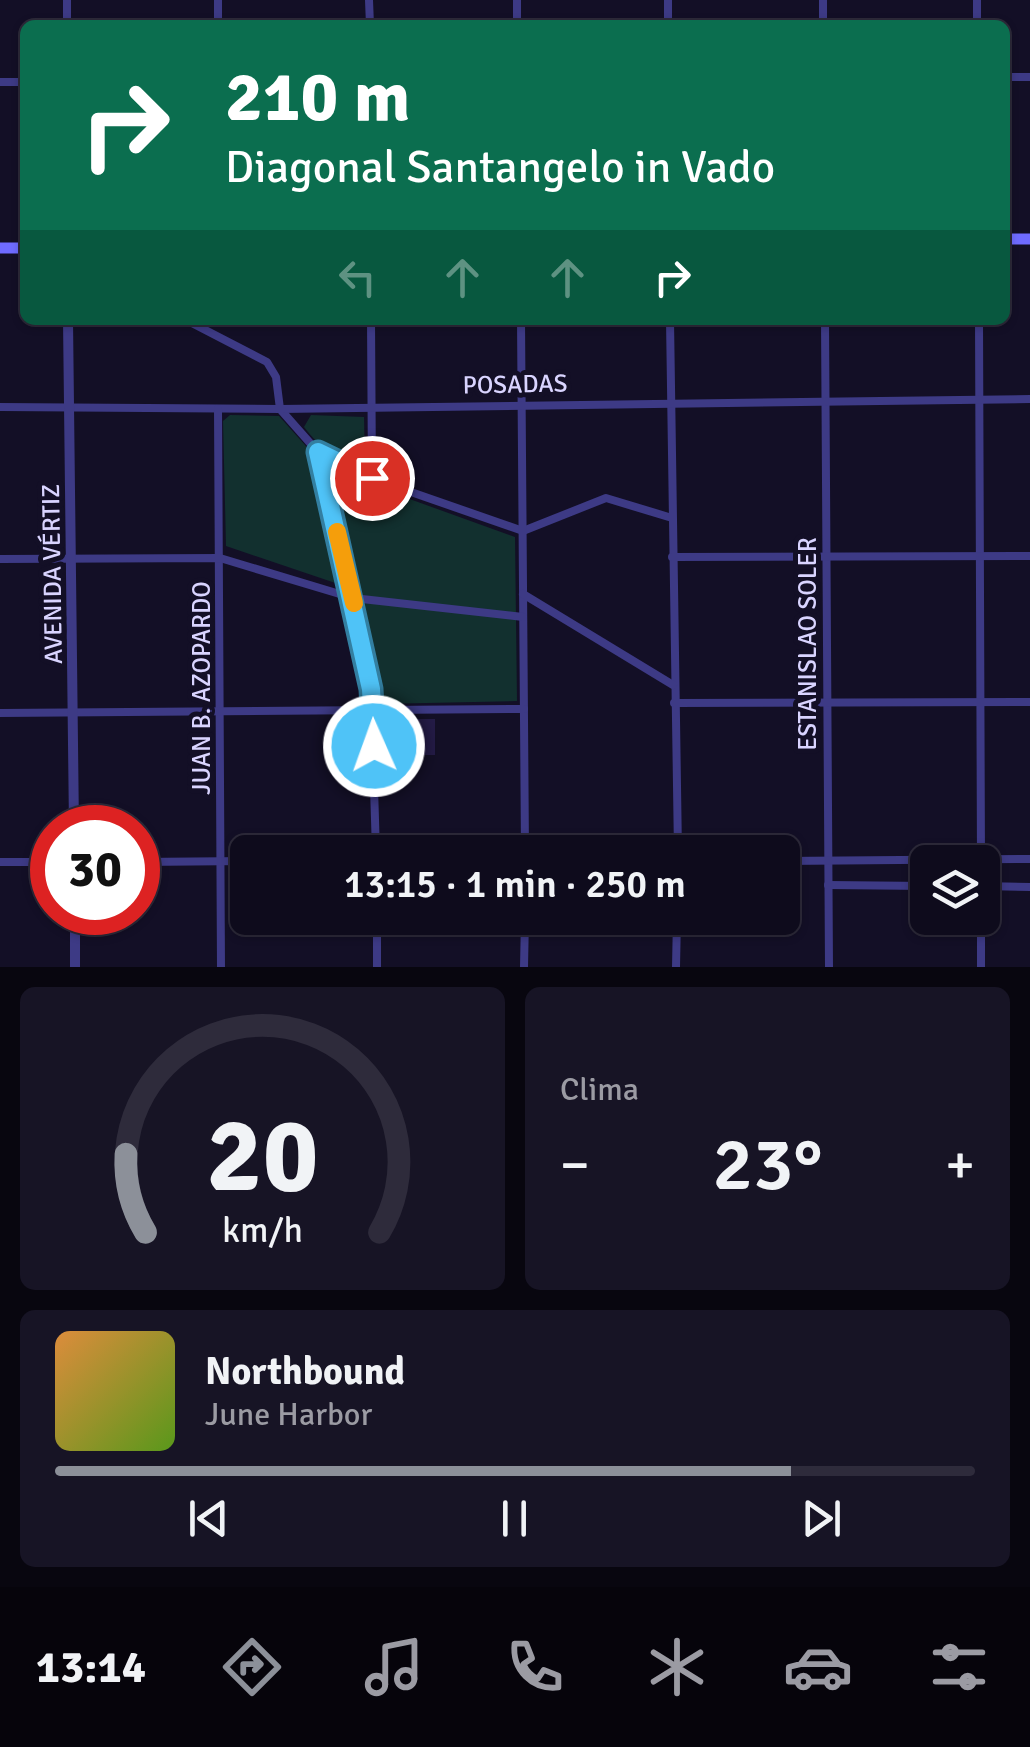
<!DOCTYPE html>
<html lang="es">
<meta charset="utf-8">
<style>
body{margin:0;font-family:Signika,sans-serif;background:#171425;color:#f1f3f6;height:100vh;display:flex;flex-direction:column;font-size:38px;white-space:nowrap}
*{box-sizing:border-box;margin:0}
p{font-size:32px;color:#9b9ba3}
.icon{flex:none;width:55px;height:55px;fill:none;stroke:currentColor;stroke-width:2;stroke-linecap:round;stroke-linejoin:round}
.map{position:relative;height:967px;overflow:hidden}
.sheet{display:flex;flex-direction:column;gap:20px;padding:20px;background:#08060f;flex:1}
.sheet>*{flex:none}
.guide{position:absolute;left:20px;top:20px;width:990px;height:305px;border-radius:15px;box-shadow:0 2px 8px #0004,0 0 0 2px #2e2b3b;background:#0b6e4f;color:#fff;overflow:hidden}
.tools{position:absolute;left:910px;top:845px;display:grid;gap:20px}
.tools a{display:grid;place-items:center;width:90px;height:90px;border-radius:15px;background:#0e0b1c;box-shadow:0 2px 8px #0004,0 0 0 2px #2e2b3b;font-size:50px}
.speed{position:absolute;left:30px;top:805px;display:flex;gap:20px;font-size:50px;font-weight:700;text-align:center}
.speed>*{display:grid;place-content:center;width:130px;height:130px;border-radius:50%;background:#0e0b1c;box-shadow:0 2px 8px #0004,0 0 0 2px #2e2b3b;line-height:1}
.speed .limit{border:15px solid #d22;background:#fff;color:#111}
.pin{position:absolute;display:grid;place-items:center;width:85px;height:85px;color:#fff;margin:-42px;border:5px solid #fff;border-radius:50%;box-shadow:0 2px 10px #0007}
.me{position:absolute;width:110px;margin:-55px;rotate:358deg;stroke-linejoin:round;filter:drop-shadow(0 0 8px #0008)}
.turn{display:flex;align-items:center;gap:35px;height:210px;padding:0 40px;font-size:45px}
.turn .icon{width:130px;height:130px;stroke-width:2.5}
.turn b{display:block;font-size:70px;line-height:85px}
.lanes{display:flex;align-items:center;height:95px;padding:0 40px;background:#0003;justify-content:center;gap:50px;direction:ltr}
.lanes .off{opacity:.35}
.big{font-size:75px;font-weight:600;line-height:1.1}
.sheet .widget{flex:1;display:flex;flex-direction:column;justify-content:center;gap:15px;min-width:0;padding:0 35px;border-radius:15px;background:#171425}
.sheet .dial{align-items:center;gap:0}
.dial svg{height:260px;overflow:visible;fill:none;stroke:#2e2b3b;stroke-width:7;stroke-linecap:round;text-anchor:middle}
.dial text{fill:#f1f3f6;stroke:none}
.song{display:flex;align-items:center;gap:30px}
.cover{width:120px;height:120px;border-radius:15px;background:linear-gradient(135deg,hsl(30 70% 55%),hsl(90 70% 35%))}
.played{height:10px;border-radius:5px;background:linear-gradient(90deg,#8c9099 80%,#2e2b3b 80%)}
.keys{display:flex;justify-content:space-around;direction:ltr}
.heat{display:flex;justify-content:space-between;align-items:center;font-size:55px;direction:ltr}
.sheet .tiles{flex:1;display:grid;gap:20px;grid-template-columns:1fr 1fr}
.widget:last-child{grid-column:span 2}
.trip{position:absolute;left:230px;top:835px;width:570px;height:100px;border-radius:15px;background:#0e0b1c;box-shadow:0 2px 8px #0004,0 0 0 2px #2e2b3b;font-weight:600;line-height:100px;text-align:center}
.menu{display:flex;height:160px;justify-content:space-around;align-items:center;background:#06040b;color:#9b9ba3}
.menu .icon{width:70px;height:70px}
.menu .on{color:#8c9099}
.menu b{font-size:45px;color:#f1f3f6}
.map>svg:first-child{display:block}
.green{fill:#12302f}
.building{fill:#241b47}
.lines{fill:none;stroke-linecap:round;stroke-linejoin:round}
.minor{stroke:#3d3a85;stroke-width:8}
.tertiary{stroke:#3d3a85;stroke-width:10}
.secondary{stroke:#6f6bff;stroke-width:11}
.route-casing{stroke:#337fa1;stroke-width:25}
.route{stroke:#4fc3f7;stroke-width:18}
.slow{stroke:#f59e0b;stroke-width:18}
.labels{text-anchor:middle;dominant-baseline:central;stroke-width:10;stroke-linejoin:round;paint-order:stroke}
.street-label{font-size:25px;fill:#d9d4ff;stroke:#130f26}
</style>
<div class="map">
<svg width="1030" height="967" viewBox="0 0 1030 967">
<rect width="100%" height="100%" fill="#130f26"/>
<g class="green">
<polygon points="230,415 279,416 313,454 343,475 515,537 517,701 379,704 356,590 226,546 223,421"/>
<path d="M311 415 364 417 365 468C339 467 319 446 304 427Z"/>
</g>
<polygon class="building" points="407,719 435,719 435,755 420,755 420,744 408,744"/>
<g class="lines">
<g class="minor">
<polyline points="67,0 67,25"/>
<polyline points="218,0 218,25"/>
<polyline points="369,0 370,25"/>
<polyline points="517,0 517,25"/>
<polyline points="668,0 668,25"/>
<polyline points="823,0 823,25"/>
<polyline points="977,0 977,25"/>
<polyline points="1005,77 1030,77"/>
<polyline points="0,82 25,82"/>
<polyline points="186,320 267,362 276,377 280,409 318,452 342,468 523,531 606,498 672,518"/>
<polyline points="371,320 372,478"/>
<polyline points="521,320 525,852"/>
<polyline points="670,320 678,852"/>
<polyline points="825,320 829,967"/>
<polyline points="979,320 981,862"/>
<polyline points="0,407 280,409 1030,399"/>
<polyline points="218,409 221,967"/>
<polyline points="318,452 371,689 376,852"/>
<polyline points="672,557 1030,556"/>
<polyline points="0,559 220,558 353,598 523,617"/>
<polyline points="523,594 673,685"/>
<polyline points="674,703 1030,702"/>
<polyline points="0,713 524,709"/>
<polyline points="782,861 1030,859"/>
<polyline points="0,862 52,862"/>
<polyline points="138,862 248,861"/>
<polyline points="828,885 928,886"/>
<polyline points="982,886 1030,887"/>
<polyline points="377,918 377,967"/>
<polyline points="981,918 981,967"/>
<polyline points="524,967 525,918"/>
<polyline points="676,967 677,918"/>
</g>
<g class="tertiary">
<polyline points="68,320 74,828"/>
<polyline points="75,912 75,967"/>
</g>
<g class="secondary">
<polyline points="1005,239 1030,239"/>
<polyline points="0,248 25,248"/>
</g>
</g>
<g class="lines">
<defs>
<polyline id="route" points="372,478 318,452 371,689 374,746"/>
</defs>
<use href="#route" class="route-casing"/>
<use href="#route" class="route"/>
<polyline class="slow" points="337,532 354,603"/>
</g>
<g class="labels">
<g class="street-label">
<text transform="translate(515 384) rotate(-1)">POSADAS</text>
<text transform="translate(52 574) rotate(-91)">AVENIDA VÉRTIZ</text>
<text transform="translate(807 644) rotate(-90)">ESTANISLAO SOLER</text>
<text transform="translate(201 688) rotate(-90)">JUAN B. AZOPARDO</text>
</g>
</g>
</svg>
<div class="tools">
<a><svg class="icon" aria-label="layers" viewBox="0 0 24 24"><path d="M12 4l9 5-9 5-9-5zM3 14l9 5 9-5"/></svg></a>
</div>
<div class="speed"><div class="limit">30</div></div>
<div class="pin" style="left:372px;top:478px;background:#d93025"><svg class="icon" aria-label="arrive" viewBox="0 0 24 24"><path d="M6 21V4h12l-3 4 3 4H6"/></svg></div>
<svg class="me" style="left:374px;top:746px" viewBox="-20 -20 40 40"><circle r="17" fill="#4fc3f7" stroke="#fff" stroke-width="3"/><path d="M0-11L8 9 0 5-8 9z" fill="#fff"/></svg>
<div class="trip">13:15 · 1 min · 250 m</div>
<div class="guide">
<div class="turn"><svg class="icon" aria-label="right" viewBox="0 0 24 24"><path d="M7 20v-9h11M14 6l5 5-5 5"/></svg><div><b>210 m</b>Diagonal Santangelo in Vado</div></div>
<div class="lanes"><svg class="icon off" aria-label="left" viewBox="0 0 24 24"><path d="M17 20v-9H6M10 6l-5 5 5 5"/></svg><svg class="icon off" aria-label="ahead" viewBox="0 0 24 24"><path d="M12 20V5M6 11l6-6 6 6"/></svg><svg class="icon off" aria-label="ahead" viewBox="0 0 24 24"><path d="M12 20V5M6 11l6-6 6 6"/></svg><svg class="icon" aria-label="right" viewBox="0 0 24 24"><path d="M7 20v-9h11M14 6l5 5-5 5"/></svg></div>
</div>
</div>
<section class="sheet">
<div class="tiles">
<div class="widget dial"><svg viewBox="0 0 100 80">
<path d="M14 69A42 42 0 1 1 86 69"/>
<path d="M14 69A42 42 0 0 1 8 45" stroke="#8c9099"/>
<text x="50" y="56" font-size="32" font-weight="700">20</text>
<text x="50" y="72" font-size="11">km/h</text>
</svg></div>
<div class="widget"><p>Clima</p>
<div class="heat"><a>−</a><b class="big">23°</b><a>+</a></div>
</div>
<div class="widget">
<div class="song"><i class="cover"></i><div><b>Northbound</b><p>June Harbor</p></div></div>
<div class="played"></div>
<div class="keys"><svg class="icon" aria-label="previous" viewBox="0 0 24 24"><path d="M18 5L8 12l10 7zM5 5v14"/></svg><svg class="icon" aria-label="pause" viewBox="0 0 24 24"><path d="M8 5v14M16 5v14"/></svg><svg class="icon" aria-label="next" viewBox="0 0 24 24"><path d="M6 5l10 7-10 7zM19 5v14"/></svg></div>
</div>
</div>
</section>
<nav class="menu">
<b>13:14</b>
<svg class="icon on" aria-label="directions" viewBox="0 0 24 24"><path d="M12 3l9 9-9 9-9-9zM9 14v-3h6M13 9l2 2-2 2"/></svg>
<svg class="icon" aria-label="music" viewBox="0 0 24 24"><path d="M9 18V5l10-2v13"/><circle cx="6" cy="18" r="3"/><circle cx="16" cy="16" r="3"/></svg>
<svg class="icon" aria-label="phone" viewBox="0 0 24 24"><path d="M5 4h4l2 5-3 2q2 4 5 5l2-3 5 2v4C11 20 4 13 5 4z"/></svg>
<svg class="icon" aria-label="climate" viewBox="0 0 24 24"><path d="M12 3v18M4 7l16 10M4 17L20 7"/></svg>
<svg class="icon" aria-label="car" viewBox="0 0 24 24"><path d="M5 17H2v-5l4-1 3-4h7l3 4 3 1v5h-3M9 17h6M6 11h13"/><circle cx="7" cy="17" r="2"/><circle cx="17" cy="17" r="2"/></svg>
<svg class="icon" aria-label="filters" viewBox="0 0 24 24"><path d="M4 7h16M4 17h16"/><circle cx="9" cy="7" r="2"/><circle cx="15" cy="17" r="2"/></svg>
</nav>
